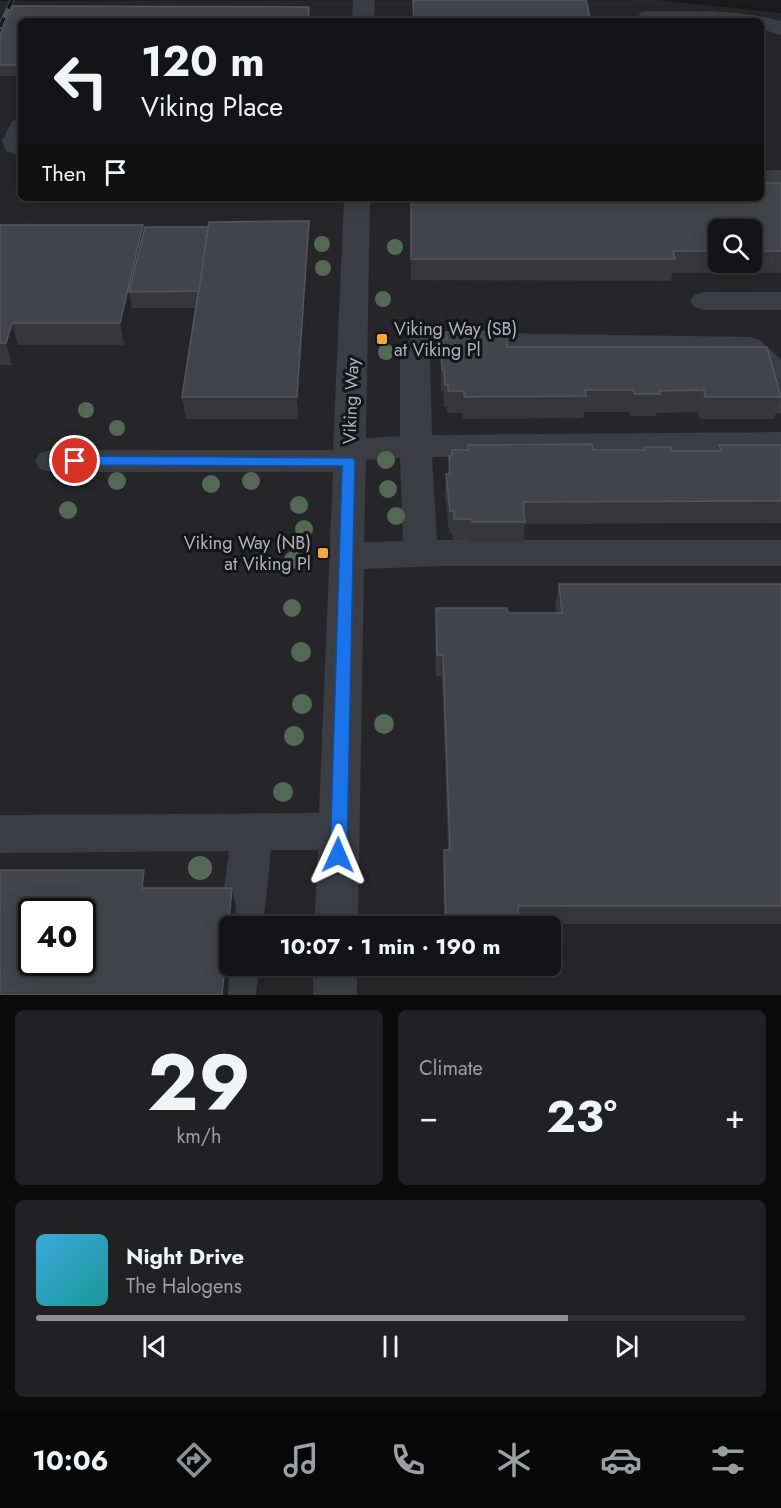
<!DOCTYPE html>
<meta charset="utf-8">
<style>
body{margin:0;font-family:Jost,sans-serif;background:#212123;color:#f1f3f6;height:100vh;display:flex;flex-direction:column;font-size:22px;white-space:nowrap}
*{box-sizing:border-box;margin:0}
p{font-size:20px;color:#9d9ea1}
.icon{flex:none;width:33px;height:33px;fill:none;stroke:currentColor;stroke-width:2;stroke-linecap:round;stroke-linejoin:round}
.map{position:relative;height:995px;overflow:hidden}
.drawer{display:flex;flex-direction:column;gap:15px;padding:15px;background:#0b0b0c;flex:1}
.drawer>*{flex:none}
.banner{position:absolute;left:18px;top:18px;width:746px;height:183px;border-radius:9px;box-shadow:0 3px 15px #0003,0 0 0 2px #333335;background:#141416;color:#f1f3f6;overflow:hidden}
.tools{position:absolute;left:708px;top:219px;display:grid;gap:12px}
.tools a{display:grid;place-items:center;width:54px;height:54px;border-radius:9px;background:#141416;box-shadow:0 3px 15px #0003,0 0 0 2px #333335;font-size:30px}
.speed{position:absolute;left:18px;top:898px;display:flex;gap:12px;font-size:30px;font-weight:700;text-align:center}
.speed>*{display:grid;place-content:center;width:78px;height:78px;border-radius:50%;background:#141416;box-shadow:0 3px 15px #0003,0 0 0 2px #333335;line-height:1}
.speed .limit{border:3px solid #111;border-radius:9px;background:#fff;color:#111}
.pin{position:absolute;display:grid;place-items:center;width:51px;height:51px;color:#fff;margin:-26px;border:3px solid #fff;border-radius:50%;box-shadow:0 2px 6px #0007}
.me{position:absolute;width:66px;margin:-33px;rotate:1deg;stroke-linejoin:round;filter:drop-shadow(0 0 4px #0008)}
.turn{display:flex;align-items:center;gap:21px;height:126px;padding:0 24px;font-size:27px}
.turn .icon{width:78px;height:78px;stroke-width:2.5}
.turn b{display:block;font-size:42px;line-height:51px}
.then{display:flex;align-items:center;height:57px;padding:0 24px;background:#0003;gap:12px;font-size:22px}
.big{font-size:45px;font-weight:700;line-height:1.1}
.drawer .card{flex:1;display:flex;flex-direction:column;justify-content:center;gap:9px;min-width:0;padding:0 21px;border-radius:9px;background:#212123}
.drawer .dial{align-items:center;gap:0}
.dial b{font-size:78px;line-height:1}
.song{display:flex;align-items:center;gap:18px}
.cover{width:72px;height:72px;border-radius:9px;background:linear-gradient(135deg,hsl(200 70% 55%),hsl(180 70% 35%))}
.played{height:6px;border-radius:3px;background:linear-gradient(90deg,#8c9099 75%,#333335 75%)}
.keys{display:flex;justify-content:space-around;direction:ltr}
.heat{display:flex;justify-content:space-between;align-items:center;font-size:33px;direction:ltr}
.drawer .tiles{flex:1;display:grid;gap:15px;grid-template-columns:1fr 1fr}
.card:last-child{grid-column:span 2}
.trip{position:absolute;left:219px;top:916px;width:342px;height:60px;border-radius:9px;background:#141416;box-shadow:0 3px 15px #0003,0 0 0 2px #333335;font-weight:700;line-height:60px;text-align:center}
.menu{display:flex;height:96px;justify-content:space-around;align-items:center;background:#080809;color:#9d9ea1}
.menu .icon{width:42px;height:42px}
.menu .active{color:#8c9099}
.menu b{font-size:27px;color:#f1f3f6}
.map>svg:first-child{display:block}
.built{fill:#26262a;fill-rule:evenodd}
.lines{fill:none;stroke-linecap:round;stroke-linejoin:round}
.minor{fill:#3b3d42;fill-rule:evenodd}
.rail-casing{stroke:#4e5157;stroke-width:4.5}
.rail{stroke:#151518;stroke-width:3;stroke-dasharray:10;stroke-linecap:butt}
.tree{fill:#546856}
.wall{fill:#36363b;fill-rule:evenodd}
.shaded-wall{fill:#252529}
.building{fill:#434449;stroke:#53555b;stroke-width:1.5;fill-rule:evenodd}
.route{fill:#1a73e8;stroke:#114b97;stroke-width:1.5}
.poi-dot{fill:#f4aa3b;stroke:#151518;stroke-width:2}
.labels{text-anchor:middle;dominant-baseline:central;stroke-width:6;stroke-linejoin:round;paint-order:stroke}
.poi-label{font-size:18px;fill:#adb2bc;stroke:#151518;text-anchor:start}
.street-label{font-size:18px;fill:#adb2bc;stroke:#151518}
</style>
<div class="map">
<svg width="781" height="995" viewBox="0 0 781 995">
<rect width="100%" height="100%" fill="#1a1a1d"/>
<path class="built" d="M656 0 781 13V995H0V1ZM21 21H760V198H21ZM718 230H752V262H718ZM32 912H82V963H32ZM230 927H550V966H230Z"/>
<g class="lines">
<g class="minor">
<polygon points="353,0 375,0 374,21 352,21"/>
<path d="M649 11C694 11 738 9 781 21V35L760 29V21H641L638 17 641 12Z"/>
<polygon points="21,119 21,156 6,151 2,141 12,121"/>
<rect x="760" y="170" width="21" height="16"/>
<path d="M344 198H370L366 438 400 436V356L411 337 435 332 750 337 760 340 781 360V414L770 411 754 367 743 356 432 351 430 356 432 435 781 432V454L432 457 437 540H781V566H442L364 569 358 927H314L318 850H271L263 927H230V943L226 942 219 927 229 851 0 853V815L319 813 333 472H51L40 469 35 461 40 453 51 450H333ZM400 458 403 541 364 542 366 460Z"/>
<polygon points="704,292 781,292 781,310 704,310 694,307 690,301 694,295"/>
<polygon points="230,947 230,966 259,966 256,995 212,995 215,966 221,951"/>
<rect x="313" y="966" width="44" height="29"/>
</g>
<defs>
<polyline id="rail" points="0,27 12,0"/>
</defs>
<use href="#rail" class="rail-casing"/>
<use href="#rail" class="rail"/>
</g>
<g class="tree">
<circle cx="322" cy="244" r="8"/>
<circle cx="395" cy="247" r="8"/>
<circle cx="323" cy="268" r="8"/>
<circle cx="383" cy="299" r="8"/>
<circle cx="386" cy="352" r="8"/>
<circle cx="86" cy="410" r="8"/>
<circle cx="117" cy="428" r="8"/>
<circle cx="386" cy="460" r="9"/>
<circle cx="117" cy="481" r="9"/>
<circle cx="251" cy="481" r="9"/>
<circle cx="211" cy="484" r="9"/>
<circle cx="388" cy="489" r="9"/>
<circle cx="299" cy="505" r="9"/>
<circle cx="68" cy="510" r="9"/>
<circle cx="396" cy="516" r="9"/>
<circle cx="304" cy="529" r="9"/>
<circle cx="293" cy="560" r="9"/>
<circle cx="292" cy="608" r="9"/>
<circle cx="301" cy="652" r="10"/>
<circle cx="302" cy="704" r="10"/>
<circle cx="384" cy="724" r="10"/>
<circle cx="294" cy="736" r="10"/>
<circle cx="283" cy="792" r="10"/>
<circle cx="200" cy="868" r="12"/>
</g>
<g class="wall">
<polygon points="13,6 309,7 310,17 309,21 21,21 21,76 0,76 0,35"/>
<path d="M781 183V273H672L671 281 411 280 410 198H760ZM718 230H752V262H718Z"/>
<polygon points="0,225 144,232 310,243 298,419 186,419 182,397 196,308 132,308 124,345 18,345 12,365 0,365"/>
<polygon points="446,332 507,347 781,397 774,419 700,419 698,412 656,413 655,416 630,416 629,412 584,412 583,418 463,419 462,413 447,413 447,407 444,407 443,391 441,391 441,354 443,354 443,339 446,339"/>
<polygon points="468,445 593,450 644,450 644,447 671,451 718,451 719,445 781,445 781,523 525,524 523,543 470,543 470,540 453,540 452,533 449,533 445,495 446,474 448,474 449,456 452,456 452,450 468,450"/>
<polygon points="559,584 781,584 781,924 519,924 519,927 444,927 443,870 444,850 448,850 442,676 436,676 435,630 436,608 508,613 556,613 555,606"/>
</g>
<g class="shaded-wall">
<polygon points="309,221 310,243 298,419 297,397"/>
<polygon points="143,225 146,246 129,292 132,308 124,345 120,323"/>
<polygon points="12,323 18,345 12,365 6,343"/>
<polygon points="144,870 150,889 142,888"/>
<polygon points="232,888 236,907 234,927 230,927 230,966 228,995 222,995"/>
</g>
<g class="building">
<polygon points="413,0 586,0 591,21 414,21"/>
<polygon points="13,6 309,7 308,21 21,21 21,65 0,65 0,35"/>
<polygon points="760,183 781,183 781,251 752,251 752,230 718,230 718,251 673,251 675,259 411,259 411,198 760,198"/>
<polygon points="309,221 297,397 182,397 209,222"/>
<polygon points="0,225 143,225 120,323 12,323 6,343 0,343"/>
<polygon points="145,227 208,227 199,291 129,292"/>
<polygon points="446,332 506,332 507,347 767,347 781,397 705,397 704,390 659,391 660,394 634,394 633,390 585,390 586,396 464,397 464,391 448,391 448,385 445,385 444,370 442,370 441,354 444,354 443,339 447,339"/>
<polygon points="592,444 593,450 645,450 644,447 671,447 671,451 721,451 719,445 781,445 781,501 523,502 525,522 472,522 472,519 454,519 454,511 450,511 446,474 450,474 449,456 452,456 452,450 469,450 468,445"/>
<polygon points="559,584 781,584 781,906 518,906 519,927 446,927 444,850 450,850 443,655 437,655 436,608 507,608 508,613 562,613"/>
<path d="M0 870H144L142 888H232L222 995H0ZM32 912H82V963H32Z"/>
</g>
<polygon class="route" points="75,456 353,458 355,461 347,855 344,861 338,863 332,861 330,855 342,466 75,465 68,461"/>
<g class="poi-dot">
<rect x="376" y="333" width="12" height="12" rx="3"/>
<rect x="317" y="547" width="12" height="12" rx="3"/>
</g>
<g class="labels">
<g class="poi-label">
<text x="394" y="329">Viking Way (SB)<tspan x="394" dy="21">at Viking Pl</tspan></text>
<text x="311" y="543" text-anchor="end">Viking Way (NB)<tspan x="311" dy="21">at Viking Pl</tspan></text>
</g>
<g class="street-label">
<text transform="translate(351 401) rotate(-88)">Viking Way</text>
</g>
</g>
</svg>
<div class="tools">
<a><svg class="icon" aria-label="search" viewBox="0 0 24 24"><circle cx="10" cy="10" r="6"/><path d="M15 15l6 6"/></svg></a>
</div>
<div class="speed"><div class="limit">40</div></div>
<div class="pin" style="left:75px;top:461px;background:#d93025"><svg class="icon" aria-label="arrive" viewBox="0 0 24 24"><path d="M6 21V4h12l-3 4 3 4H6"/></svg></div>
<svg class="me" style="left:338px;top:855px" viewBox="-20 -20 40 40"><path d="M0-17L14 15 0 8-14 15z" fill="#1a73e8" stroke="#fff" stroke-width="4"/></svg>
<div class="trip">10:07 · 1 min · 190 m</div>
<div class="banner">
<div class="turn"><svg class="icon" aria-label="left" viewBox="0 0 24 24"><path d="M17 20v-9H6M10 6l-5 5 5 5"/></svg><div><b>120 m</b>Viking Place</div></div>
<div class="then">Then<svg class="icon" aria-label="arrive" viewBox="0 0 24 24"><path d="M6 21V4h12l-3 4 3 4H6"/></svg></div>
</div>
</div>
<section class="drawer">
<div class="tiles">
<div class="card dial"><b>29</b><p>km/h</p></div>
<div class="card"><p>Climate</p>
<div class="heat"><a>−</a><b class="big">23°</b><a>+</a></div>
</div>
<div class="card">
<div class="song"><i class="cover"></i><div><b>Night Drive</b><p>The Halogens</p></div></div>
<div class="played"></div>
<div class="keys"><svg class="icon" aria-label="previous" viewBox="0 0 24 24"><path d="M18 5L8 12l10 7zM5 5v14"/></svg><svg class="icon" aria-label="pause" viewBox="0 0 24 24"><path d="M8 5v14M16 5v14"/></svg><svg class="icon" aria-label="next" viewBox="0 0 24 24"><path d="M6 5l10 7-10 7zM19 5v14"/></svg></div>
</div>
</div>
</section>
<nav class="menu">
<b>10:06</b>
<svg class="icon active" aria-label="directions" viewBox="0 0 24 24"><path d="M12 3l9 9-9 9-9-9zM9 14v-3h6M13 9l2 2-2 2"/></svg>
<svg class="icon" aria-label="music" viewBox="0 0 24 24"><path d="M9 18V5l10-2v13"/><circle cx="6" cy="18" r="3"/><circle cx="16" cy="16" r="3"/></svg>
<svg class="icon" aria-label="phone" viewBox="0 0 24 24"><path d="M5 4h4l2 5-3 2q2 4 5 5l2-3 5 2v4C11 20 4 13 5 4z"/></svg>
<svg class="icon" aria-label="climate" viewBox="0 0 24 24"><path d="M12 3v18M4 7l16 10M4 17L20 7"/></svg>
<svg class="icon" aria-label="car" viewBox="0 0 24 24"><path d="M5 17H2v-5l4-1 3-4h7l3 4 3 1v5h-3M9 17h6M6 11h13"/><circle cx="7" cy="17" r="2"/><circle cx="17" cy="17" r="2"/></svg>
<svg class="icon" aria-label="filters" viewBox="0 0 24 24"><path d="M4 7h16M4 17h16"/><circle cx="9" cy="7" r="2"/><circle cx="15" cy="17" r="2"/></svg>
</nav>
